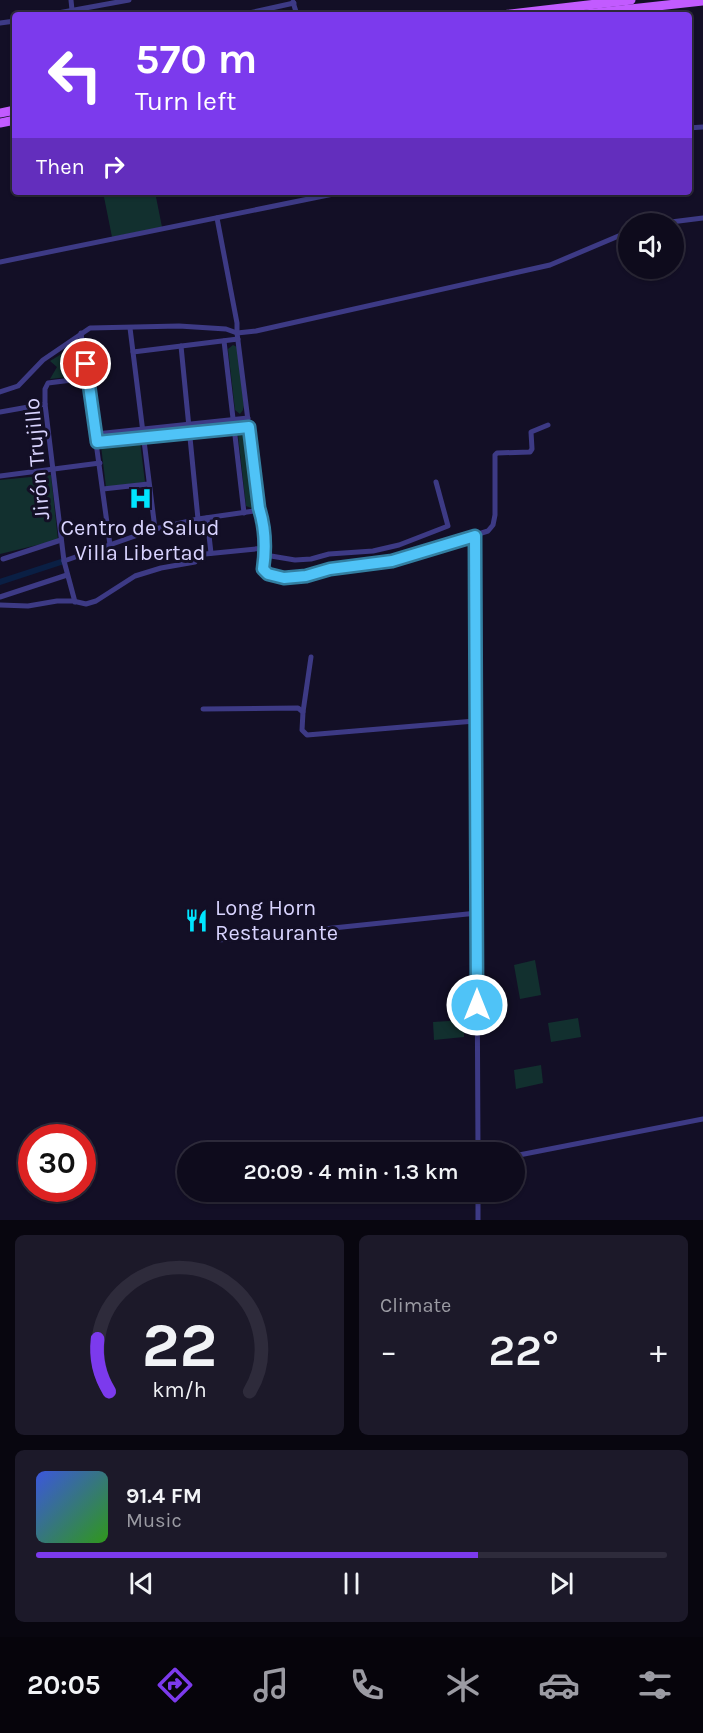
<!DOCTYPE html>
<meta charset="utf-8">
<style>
body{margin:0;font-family:Karla,sans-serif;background:#1c1929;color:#f1f3f6;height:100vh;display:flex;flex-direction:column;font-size:22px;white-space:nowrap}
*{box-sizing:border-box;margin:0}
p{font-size:20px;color:#9b9ba3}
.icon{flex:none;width:33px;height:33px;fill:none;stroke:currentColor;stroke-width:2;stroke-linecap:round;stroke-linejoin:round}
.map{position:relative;height:1220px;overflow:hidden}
.drawer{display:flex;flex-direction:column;gap:15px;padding:15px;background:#08060f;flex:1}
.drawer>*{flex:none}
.banner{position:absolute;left:12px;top:12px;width:680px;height:183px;border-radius:6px;box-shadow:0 2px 4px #0004,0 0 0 2px #2e2b3b;background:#7c3aed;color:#fff;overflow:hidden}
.fabs{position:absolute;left:618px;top:213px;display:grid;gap:12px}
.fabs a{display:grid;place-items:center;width:66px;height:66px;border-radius:50%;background:#0e0b1c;box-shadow:0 2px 4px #0004,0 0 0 2px #2e2b3b;font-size:30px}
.speed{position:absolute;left:18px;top:1124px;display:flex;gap:12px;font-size:30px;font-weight:700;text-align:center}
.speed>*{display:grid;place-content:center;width:78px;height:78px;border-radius:50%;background:#0e0b1c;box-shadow:0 2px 4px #0004,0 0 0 2px #2e2b3b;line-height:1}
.speed .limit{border:9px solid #d22;background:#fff;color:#111}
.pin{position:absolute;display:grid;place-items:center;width:51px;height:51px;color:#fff;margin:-26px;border:3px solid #fff;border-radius:50%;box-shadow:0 2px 6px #0007}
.me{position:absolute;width:66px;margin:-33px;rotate:0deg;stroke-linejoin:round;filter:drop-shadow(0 0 4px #0008)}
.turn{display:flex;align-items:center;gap:21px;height:126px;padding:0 24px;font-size:27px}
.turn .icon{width:78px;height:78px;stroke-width:2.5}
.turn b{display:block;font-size:42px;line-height:51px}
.then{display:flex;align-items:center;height:57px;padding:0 24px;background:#0003;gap:12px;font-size:22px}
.big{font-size:45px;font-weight:600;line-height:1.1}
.drawer .tile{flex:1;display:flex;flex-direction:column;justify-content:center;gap:9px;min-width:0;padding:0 21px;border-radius:9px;background:#1c1929}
.drawer .dial{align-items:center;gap:0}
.dial svg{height:156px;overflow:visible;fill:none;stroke:#2e2b3b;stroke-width:7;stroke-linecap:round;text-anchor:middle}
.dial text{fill:#f1f3f6;stroke:none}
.song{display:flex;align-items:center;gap:18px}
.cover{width:72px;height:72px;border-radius:9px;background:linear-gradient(135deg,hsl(230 70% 55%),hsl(110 70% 35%))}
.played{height:6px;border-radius:3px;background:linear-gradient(90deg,#7c3aed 70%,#2e2b3b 70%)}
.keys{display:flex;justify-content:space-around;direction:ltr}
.heat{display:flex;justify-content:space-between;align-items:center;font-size:33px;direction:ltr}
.drawer .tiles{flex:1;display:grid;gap:15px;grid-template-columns:1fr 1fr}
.tile:last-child{grid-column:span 2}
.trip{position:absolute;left:177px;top:1142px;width:348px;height:60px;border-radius:30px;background:#0e0b1c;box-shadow:0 2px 4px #0004,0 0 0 2px #2e2b3b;font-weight:600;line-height:60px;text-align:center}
.dock{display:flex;height:96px;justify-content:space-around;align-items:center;background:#06040b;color:#9b9ba3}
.dock .icon{width:42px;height:42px}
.dock .selected{color:#7c3aed}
.dock b{font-size:27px;color:#f1f3f6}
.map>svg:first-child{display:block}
.green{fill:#12302f}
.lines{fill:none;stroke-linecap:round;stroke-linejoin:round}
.canal{stroke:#0a1f44;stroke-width:6}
.street{stroke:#3d3a85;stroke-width:5}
.primary{stroke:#c25bff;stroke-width:9}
.route-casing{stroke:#337fa1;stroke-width:15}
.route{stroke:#4fc3f7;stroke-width:10}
.labels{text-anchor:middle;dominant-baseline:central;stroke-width:6;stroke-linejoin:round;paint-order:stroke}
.street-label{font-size:22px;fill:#d9d4ff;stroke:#130f26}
.poi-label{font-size:22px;fill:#d9d4ff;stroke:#130f26}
</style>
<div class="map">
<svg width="703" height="1220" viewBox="0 0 703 1220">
<rect width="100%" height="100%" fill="#130f26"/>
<g class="green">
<polygon points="103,192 155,192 162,227 112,237"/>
<polygon points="78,344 81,344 85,375 50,379 57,367 50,361"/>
<polygon points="233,345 237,347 244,405 243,410 240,414 235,410 228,349"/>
<polygon points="240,431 246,432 254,504 251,508 246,506 238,435"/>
<polygon points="140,442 145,482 106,487 101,446"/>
<polygon points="51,475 58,540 0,554 0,480"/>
<polygon points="535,960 541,995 520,999 514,965"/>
<polygon points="578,1018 581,1037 551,1042 548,1023"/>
<polygon points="464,1020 464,1037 434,1040 433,1022"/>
<polygon points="541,1065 543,1083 516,1089 514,1070"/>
</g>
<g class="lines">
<polyline class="canal" points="0,582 64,561"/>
<g class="street">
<polyline points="71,0 72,10"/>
<polyline points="293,2 297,15"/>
<polyline points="249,13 294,3"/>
<polyline points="47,15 129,0"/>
<polyline points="0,23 15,21"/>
<polyline points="688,128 703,127"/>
<path d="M217 218 237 323V333L259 508C265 527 266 549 263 569L268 575 284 578 306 576 330 569 392 561 488 531 493 525 495 515V455L497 453 530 452 532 449 531 432 548 425"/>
<polyline points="655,224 703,218"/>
<polyline points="0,262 343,192"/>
<polyline points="130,328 155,529"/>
<polyline points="81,333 110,545"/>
<polyline points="224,341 244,513"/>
<polyline points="181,346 198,519"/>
<polyline points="133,352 238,339"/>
<polyline points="0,392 18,386 43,360 90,328 179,326 226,329 237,333 256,331 550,265 628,232"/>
<polyline points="0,412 45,404"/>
<polyline points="96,434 248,418"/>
<polyline points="97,442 249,427"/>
<polyline points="0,476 100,463"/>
<polyline points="103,489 148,484"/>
<polyline points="207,518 211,553"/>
<polyline points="475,536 478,1152"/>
<polyline points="195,555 265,548"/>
<polyline points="265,555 295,560 311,559 329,554 373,551 399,545 448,526 436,482"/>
<polyline points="3,559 61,540"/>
<polyline points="64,561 155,529 198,519 254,511"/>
<polyline points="0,597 67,575"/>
<polyline points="75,602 64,561 45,404 45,389 48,383 88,378"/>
<polyline points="0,605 28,606 57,601 73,601 86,604 96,601 135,576 161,568 195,562"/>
<polyline points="203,709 298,708 303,712 302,730 307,735 475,721"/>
<polyline points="303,712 311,657"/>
<polyline points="219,940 477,913"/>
<polyline points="514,1156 703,1119"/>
<polyline points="478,1220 478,1191"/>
</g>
<g class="primary">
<polyline points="501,15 631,0"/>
<polyline points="576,15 703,1"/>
<polyline points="0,113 15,110"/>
<polyline points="0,123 15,120"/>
</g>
</g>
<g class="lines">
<defs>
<path id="route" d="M86 364 97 442 249 427 259 508C265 527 266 549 263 569L268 574 284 578 306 576 330 569 392 561 475 536 477 1005"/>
</defs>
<use href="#route" class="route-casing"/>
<use href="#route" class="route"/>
</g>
<defs>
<symbol id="hospital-bare" viewBox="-9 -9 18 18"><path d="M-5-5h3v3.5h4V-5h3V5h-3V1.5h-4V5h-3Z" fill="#00e5ff" stroke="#130f26" stroke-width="2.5" paint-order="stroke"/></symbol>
<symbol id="restaurant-bare" viewBox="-9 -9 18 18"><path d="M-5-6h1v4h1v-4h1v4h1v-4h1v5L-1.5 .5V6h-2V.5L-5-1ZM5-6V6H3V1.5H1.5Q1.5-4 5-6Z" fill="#00e5ff" stroke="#130f26" stroke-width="2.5" paint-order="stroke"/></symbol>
</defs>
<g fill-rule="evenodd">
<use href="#hospital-bare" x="124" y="482" width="33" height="33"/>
<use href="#restaurant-bare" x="180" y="904" width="33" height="33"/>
</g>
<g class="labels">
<g class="street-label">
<text transform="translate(37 459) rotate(-95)">Jirón Trujillo</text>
</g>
<g class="poi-label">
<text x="140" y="528">Centro de Salud<tspan x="140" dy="25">Villa Libertad</tspan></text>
<text x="215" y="908" text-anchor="start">Long Horn<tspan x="215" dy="25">Restaurante</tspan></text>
</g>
</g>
</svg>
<div class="fabs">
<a><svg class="icon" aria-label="sound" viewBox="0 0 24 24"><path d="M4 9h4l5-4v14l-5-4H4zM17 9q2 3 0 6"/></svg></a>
</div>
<div class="speed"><div class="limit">30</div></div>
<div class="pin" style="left:86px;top:364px;background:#d93025"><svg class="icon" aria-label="arrive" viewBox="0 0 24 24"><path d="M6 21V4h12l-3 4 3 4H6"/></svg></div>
<svg class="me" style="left:477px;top:1005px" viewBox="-20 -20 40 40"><circle r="17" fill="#4fc3f7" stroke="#fff" stroke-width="3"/><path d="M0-11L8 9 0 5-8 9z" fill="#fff"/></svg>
<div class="trip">20:09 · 4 min · 1.3 km</div>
<div class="banner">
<div class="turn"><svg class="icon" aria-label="left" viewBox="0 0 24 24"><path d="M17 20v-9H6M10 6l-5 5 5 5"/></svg><div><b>570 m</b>Turn left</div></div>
<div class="then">Then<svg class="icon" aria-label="right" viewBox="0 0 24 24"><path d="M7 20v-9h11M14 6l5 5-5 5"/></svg></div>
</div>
</div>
<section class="drawer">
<div class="tiles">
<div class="tile dial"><svg viewBox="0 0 100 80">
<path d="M14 69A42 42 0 1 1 86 69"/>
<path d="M14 69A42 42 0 0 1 8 42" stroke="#7c3aed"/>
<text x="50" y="56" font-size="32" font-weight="700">22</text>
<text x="50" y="72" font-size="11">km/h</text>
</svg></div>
<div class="tile"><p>Climate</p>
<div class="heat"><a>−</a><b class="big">22°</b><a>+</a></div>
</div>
<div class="tile">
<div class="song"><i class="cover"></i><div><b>91.4 FM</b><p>Music</p></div></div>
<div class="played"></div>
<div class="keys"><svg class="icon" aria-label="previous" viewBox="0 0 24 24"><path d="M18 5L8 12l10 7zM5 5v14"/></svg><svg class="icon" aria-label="pause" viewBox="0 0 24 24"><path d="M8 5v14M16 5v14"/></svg><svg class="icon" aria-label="next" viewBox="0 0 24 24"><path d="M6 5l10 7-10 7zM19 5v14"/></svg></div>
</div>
</div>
</section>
<nav class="dock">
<b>20:05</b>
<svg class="icon selected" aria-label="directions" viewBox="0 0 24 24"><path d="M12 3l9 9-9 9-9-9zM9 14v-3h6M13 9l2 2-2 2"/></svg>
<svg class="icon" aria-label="music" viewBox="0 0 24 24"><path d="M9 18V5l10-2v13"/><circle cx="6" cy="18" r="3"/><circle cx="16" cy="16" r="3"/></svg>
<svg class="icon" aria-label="phone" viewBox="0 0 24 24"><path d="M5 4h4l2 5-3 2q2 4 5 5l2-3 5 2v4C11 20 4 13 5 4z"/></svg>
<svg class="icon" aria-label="climate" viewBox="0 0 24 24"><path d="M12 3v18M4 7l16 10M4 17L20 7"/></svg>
<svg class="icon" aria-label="car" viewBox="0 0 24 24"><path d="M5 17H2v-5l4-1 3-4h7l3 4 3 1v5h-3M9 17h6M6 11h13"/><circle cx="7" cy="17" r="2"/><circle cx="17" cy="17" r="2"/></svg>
<svg class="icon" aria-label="filters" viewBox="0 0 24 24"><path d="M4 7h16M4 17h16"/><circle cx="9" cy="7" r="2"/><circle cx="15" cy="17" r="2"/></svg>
</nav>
